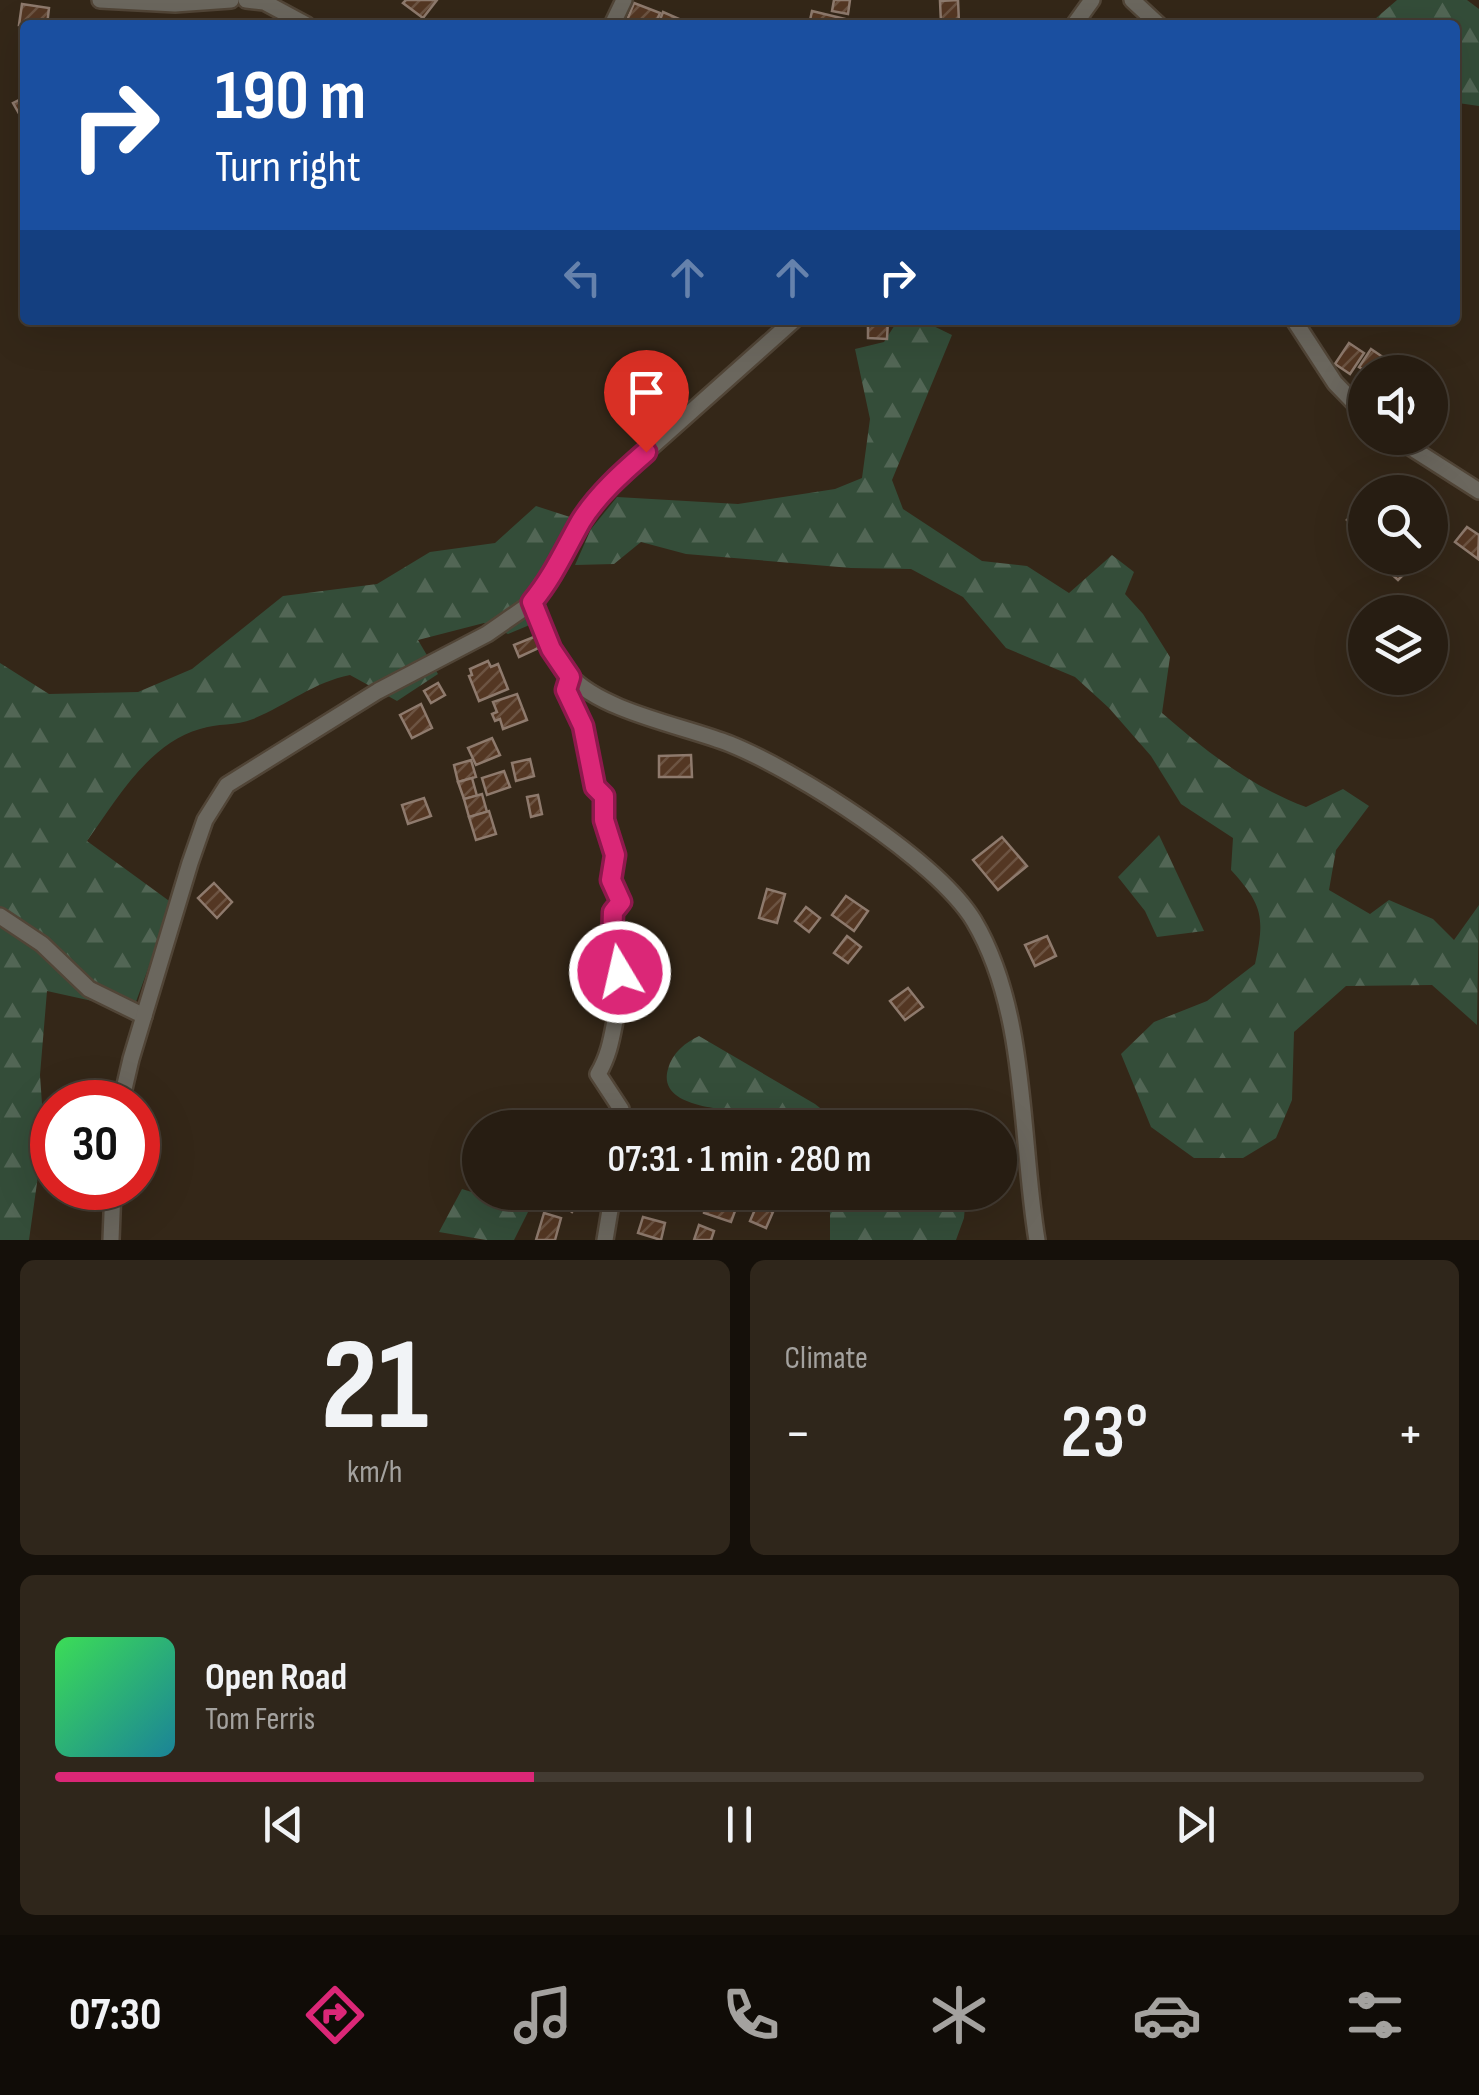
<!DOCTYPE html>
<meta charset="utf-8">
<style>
body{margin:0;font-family:"Sofia Sans Condensed",sans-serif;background:#2f261b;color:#f1f3f6;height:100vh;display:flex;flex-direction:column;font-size:38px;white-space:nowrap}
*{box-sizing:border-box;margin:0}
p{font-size:32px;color:#a4a29f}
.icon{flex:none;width:55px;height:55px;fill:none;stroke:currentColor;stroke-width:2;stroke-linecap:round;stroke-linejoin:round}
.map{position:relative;height:1240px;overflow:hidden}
.drawer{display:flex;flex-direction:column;gap:20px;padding:20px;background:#15100a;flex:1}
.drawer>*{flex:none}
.banner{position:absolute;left:20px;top:20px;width:1440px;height:305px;border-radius:10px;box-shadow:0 10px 40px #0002,0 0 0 2px #433b32;background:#1a4fa0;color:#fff;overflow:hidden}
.buttons{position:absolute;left:1348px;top:355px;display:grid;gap:20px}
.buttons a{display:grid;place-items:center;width:100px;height:100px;border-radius:50%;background:#271d12;box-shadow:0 10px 40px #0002,0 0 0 2px #433b32;font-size:50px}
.speed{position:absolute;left:30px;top:1080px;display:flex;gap:20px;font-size:50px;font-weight:700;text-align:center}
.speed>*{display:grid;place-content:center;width:130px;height:130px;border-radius:50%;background:#271d12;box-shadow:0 10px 40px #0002,0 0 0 2px #433b32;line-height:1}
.speed .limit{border:15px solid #d22;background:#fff;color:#111}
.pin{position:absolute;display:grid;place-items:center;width:85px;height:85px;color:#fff;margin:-102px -42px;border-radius:50% 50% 50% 0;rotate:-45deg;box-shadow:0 0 10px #0007}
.pin .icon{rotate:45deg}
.me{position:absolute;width:110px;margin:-55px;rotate:351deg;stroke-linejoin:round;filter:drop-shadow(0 0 8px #0008)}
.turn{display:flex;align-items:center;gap:35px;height:210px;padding:0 30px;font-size:45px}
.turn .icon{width:130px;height:130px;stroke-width:2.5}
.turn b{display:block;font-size:70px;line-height:85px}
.lanes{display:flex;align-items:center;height:95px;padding:0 30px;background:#0003;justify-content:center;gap:50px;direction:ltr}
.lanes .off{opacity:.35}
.big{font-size:75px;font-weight:600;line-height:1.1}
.drawer .widget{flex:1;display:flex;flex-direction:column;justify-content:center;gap:15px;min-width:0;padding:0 35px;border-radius:15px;background:#2f261b}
.drawer .dial{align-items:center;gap:0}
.dial b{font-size:130px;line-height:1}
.song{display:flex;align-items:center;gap:30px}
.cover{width:120px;height:120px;border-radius:15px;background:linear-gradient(135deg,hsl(130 70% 55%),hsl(190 70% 35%))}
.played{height:10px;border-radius:5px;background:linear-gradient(90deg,#db2777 35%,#433b32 35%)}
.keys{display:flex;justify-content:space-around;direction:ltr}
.heat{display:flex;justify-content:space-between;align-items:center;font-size:55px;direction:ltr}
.drawer .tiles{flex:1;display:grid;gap:20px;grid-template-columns:1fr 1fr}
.widget:last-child{grid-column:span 2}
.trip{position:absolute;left:462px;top:1110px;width:555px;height:100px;border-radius:50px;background:#271d12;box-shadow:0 10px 40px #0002,0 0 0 2px #433b32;font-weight:600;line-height:100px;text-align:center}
.tabs{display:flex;height:160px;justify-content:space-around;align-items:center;background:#100c07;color:#a4a29f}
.tabs .icon{width:70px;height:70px}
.tabs .selected{color:#db2777}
.tabs b{font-size:45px;color:#f1f3f6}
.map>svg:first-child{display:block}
.forest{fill:url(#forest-firs)}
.building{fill:url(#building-hatch);stroke:#8e7a6d;stroke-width:2.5}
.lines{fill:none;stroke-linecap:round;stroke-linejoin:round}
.street-casing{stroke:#514537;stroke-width:20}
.street{stroke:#6b675e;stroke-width:15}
.route-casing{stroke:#8e194d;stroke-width:25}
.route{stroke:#db2777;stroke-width:18}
</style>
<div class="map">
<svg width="1479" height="1240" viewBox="0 0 1479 1240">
<defs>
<pattern id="forest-firs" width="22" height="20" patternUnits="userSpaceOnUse" patternTransform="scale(2.5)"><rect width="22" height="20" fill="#344d39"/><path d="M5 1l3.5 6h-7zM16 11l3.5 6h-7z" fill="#526655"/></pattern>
<pattern id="building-hatch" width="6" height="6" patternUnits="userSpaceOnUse" patternTransform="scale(2.5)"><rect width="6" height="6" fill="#543723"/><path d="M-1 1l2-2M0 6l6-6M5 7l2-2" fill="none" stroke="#6d5442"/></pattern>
</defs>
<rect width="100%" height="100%" fill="#342718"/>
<g class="forest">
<polygon points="1397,0 1467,0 1479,9 1479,106 1458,103 1455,93 1455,25 1368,25"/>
<path d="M898 320H921L952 335 892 480 903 509 982 561 1027 566 1069 593 1112 555 1134 572 1125 594 1143 614 1170 657 1162 713C1207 752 1250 786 1306 807L1343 789 1369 806 1336 850 1329 890 1370 914 1389 900 1433 919 1454 940 1479 905 1477 1025 1432 985 1346 986 1294 1032 1292 1100 1276 1138 1243 1158H1194L1151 1127 1121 1054 1154 1022 1207 1001 1255 964C1265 918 1263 905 1231 870L1233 838 1181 804 1151 756 1109 708 1075 677 1006 648 963 597 911 569 851 568 686 554 641 542 614 564 575 565 591 529 617 497 738 504 835 489 862 478 870 419 855 349 884 342Z"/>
<path d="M536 506 570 517 532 590V624L508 634 484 623 418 640 438 674 397 701 350 675C314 682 287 705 253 719 236 726 217 723 200 729 148 744 117 799 87 841L172 903 133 1010 47 991 40 1075 44 1133 29 1240H0V663L49 694 138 692 192 669 283 596 377 584 430 552 495 543Z"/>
<polygon points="1159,835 1204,931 1157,937 1145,911 1118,877"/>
<path d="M699 1036 815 1104 844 1127C827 1128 806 1131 789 1128 777 1125 767 1115 754 1113 731 1109 656 1110 668 1069 672 1053 686 1042 699 1036Z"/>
<polygon points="462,1189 529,1210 514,1240 486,1240 439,1232"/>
<polygon points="822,1193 878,1193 888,1203 901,1206 913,1193 966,1193 964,1218 956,1240 830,1240 830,1213"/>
</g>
<g class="building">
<polygon points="406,0 437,0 423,18 403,3"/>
<polygon points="834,0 850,0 848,14 832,11"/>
<polygon points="958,0 959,23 941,23 940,1"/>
<polygon points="634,3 660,13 655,25 625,25"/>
<polygon points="22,4 49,8 47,25 19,25"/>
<polygon points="812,11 845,19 844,25 809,25"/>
<polygon points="663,12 679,19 677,25 658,25"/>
<polygon points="25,97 25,124 13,103"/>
<polygon points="868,320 888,320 887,339 868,338"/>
<polygon points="1349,343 1364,353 1350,374 1335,364"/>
<polygon points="1371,349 1393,364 1387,372 1367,372 1359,367"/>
<polygon points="1361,505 1365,509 1365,524 1359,531 1347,520"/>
<polygon points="1467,527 1479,535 1478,559 1455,542"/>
<polygon points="1397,558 1410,568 1398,580 1386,569"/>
<polygon points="536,636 541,647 519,657 514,645"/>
<polygon points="488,661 491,667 498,664 508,689 479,701 469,676 472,675 470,669"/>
<polygon points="438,683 445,695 431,703 424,691"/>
<polygon points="517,694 527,720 503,729 500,719 495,721 492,714 497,712 493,702"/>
<polygon points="421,704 432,728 412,738 400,715"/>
<polygon points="492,738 500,755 476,765 468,748"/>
<polygon points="691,755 692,777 659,777 659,756"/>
<polygon points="530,759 534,776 516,781 512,763"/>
<polygon points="471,760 476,777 458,782 454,765"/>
<polygon points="504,771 510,787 487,795 482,778"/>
<polygon points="472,778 477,796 464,799 458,782"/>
<polygon points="482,794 487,812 469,817 464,799"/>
<polygon points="538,795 542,814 531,817 527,797"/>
<polygon points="424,798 431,816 408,824 402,805"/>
<polygon points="489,811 496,834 476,840 469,817"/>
<polygon points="1002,837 1027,866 998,890 973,860"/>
<polygon points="214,883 232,902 217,918 198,898"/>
<polygon points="767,889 785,894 777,923 759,918"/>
<polygon points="846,896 868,911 854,931 832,915"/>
<polygon points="806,907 820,918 809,932 795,921"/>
<polygon points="847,936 861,947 848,963 834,953"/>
<polygon points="1047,936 1056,956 1035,966 1025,945"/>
<polygon points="908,988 923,1007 905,1020 890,1001"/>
<polygon points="559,1192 586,1192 572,1212 555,1199"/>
<polygon points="706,1192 742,1192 731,1222 704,1213"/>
<polygon points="757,1205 773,1212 766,1228 750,1221"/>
<polygon points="544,1213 561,1218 555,1240 536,1240"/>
<polygon points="643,1217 665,1223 661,1240 638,1233"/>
<polygon points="699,1225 714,1231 711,1240 694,1240"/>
</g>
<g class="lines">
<defs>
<g id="street">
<polyline points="100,0 175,4 231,0"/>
<polyline points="246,0 264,2 307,25"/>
<polyline points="1132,0 1159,25"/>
<polyline points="612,25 624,0"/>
<polyline points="1074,25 1092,0"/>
<polyline points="1294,320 1335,383 1365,414"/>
<polyline points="1396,438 1479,491"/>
<path d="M533 602C543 627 551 656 570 676 603 712 685 726 730 744 797 771 937 860 974 921 1028 1012 1020 1138 1037 1240"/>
<path d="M570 677 565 691 583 726 595 787 604 796V820L615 855 611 880 621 901 613 911 612 942 622 954 620 972 626 981C612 1014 616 1044 598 1074L621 1109 614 1128"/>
<polyline points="0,916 42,944 89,989 144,1016"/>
<polyline points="121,1102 131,1059 190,863 205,820 227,785 378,691 487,634 533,602 548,583 582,519 619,476 794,320"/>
<polyline points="111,1240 113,1188"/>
<polyline points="605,1240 613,1192"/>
</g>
</defs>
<use href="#street" class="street-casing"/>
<use href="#street" class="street"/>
</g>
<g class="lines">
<defs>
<path id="route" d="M620 972 622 954 612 942 613 912 621 902 611 880 615 855 604 820V796L595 787 583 726 566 690 570 677 551 649 532 602C553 577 565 549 581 521 597 495 623 472 646 452"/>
</defs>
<use href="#route" class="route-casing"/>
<use href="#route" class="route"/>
</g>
</svg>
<div class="buttons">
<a><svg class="icon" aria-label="sound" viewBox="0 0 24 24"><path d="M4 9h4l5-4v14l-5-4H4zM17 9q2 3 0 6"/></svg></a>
<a><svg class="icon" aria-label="search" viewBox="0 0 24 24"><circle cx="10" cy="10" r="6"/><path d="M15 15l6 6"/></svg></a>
<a><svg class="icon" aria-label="layers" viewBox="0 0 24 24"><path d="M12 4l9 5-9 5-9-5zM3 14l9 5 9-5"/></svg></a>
</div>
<div class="speed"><div class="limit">30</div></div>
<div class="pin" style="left:646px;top:452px;background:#d93025"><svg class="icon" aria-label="arrive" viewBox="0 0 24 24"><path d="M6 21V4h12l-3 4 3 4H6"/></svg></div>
<svg class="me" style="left:620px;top:972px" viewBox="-20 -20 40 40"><circle r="17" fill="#db2777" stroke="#fff" stroke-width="3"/><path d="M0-11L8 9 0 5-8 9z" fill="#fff"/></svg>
<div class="trip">07:31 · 1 min · 280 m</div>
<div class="banner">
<div class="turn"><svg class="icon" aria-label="right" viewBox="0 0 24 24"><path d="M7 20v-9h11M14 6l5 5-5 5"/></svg><div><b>190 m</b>Turn right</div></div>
<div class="lanes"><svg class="icon off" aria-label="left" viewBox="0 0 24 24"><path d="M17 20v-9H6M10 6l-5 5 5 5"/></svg><svg class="icon off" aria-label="ahead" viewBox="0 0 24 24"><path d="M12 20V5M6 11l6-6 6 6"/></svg><svg class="icon off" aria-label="ahead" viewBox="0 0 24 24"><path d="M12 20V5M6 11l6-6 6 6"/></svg><svg class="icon" aria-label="right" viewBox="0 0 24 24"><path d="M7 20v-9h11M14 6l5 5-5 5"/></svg></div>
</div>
</div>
<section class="drawer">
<div class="tiles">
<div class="widget dial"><b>21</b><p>km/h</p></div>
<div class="widget"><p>Climate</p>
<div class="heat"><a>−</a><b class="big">23°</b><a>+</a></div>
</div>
<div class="widget">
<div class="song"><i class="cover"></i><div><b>Open Road</b><p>Tom Ferris</p></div></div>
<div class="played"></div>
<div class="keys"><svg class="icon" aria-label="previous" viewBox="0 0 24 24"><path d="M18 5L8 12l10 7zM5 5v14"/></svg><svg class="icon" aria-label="pause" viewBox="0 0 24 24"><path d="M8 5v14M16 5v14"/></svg><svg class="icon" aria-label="next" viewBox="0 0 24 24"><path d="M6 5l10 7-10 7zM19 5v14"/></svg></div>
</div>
</div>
</section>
<nav class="tabs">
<b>07:30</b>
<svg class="icon selected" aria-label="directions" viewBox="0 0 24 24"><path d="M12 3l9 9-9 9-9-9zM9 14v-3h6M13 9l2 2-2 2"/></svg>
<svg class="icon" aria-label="music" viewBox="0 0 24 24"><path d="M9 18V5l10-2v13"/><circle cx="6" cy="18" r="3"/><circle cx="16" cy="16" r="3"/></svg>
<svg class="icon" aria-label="phone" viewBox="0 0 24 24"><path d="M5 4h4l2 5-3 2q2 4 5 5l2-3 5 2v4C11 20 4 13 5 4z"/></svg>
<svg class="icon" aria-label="climate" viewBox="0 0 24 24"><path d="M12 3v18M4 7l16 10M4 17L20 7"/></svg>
<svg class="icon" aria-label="car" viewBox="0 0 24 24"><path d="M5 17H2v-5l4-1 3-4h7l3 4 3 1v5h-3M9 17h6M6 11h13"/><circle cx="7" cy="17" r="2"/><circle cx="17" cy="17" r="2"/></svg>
<svg class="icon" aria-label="filters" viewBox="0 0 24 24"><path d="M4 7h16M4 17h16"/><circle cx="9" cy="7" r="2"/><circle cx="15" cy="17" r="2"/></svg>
</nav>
